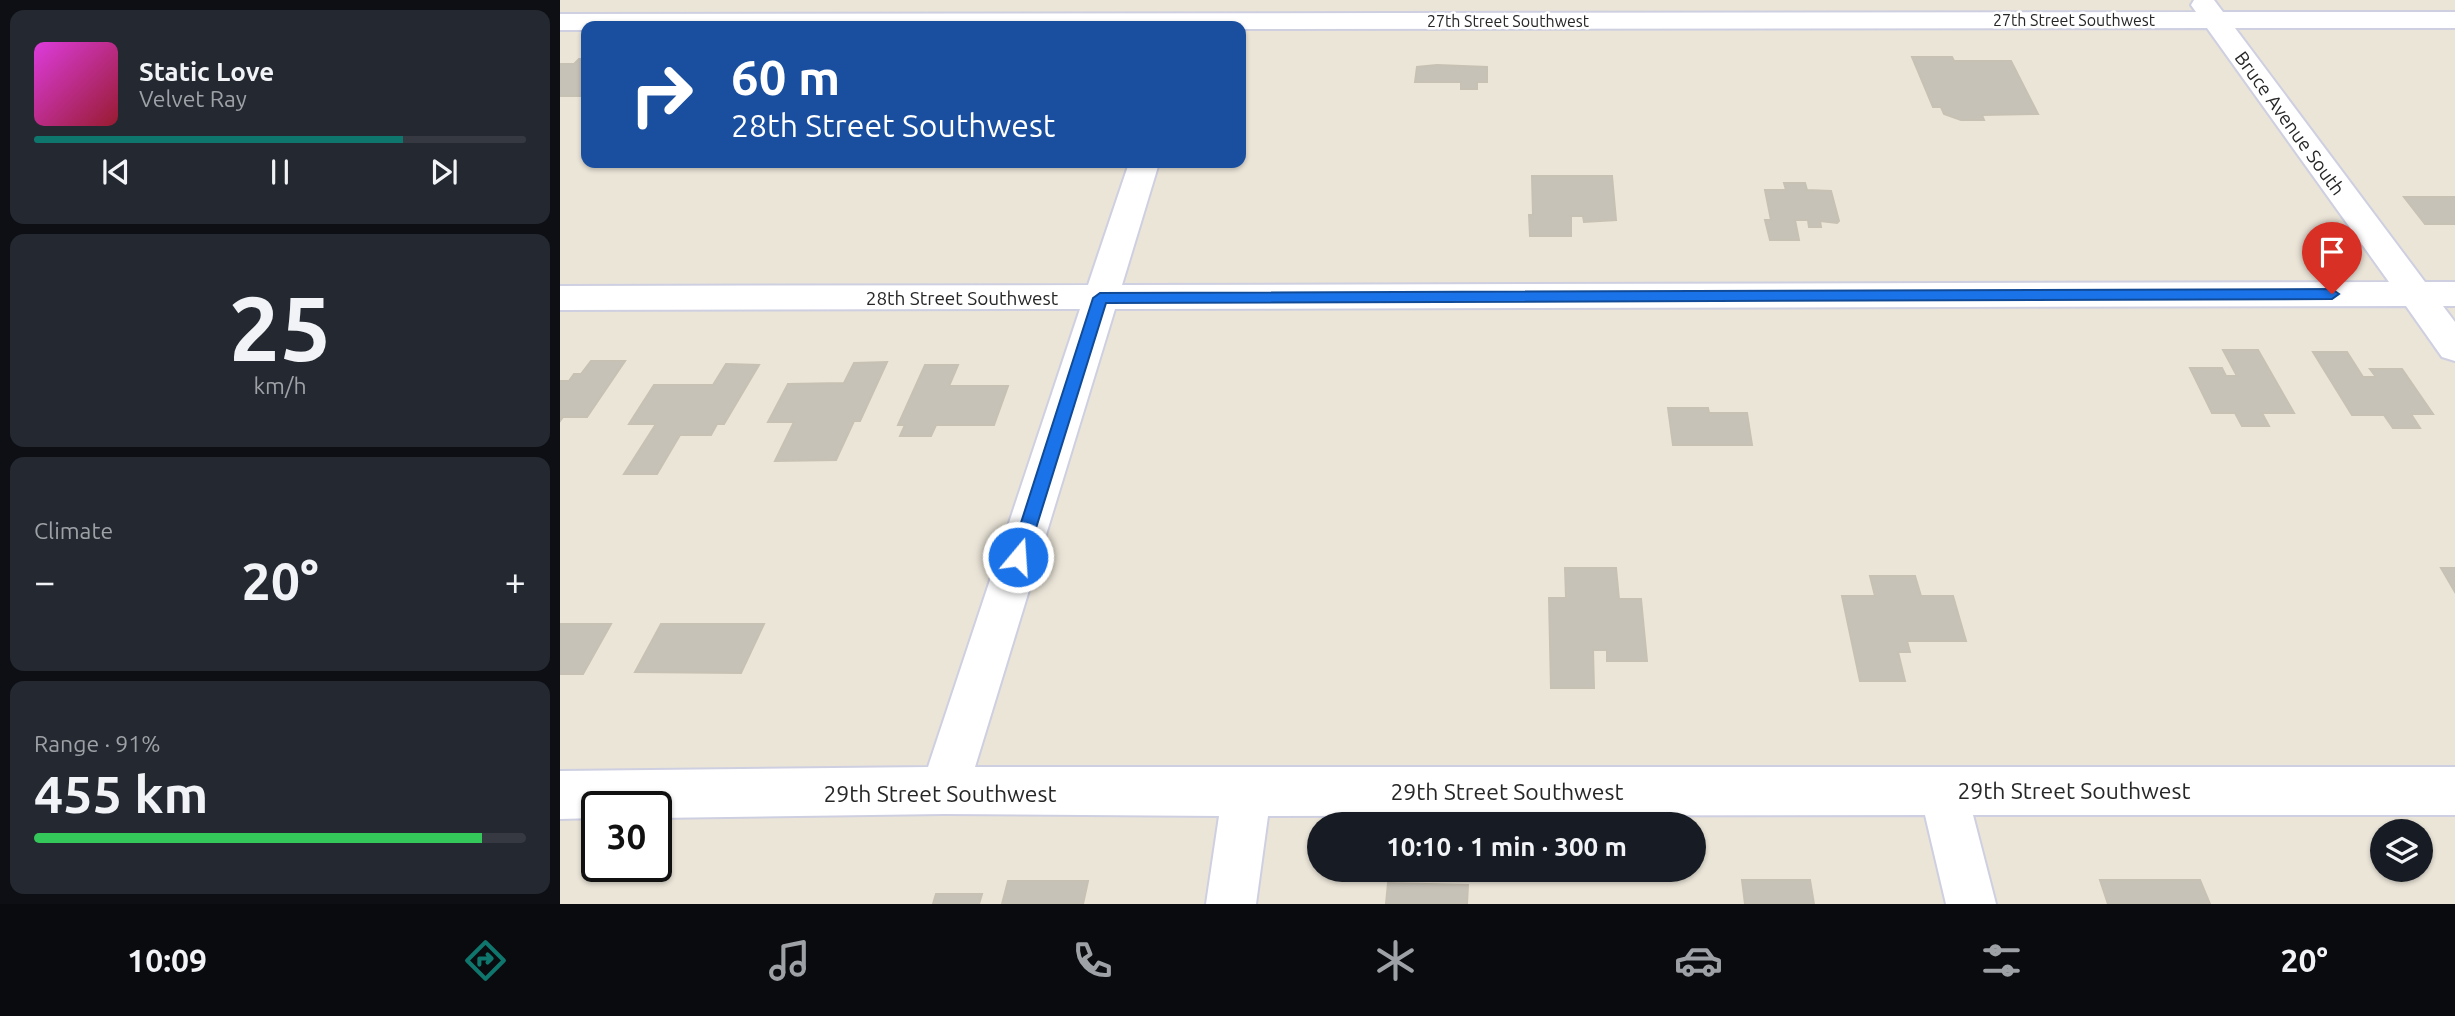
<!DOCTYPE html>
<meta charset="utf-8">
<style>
body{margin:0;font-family:Ubuntu,sans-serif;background:#242831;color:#f1f3f6;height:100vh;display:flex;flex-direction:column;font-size:26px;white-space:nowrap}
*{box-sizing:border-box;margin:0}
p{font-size:23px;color:#9ea1a6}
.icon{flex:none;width:38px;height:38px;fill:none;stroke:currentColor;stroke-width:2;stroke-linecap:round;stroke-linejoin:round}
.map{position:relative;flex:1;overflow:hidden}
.drawer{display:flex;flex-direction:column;gap:10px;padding:10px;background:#0d0f14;width:560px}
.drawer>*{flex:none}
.hud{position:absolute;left:21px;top:21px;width:665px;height:147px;border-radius:14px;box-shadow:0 2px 5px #0004;background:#1a4fa0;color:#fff;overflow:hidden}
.controls{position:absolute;left:1810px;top:819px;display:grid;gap:14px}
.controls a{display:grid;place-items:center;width:63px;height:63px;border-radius:50%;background:#171b24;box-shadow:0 2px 5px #0004;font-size:35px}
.speed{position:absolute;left:21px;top:791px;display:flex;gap:14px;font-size:35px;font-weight:700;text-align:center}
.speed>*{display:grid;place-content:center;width:91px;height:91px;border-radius:50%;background:#171b24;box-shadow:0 2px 5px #0004;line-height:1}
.speed .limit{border:4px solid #111;border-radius:10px;background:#fff;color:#111}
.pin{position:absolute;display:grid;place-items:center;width:60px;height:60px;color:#fff;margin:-72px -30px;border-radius:50% 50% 50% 0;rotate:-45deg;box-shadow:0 0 7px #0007}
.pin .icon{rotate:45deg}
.me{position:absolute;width:77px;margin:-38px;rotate:18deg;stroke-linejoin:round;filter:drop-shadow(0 0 5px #0008)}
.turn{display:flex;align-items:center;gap:24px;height:147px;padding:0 35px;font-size:32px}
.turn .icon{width:91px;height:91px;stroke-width:2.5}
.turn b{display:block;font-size:49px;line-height:60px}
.big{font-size:52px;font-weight:700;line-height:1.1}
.drawer .card{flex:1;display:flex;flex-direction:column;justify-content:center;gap:10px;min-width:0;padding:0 24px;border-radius:14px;background:#242831}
.drawer .dial{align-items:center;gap:0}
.dial b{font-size:91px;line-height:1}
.song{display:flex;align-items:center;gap:21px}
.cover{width:84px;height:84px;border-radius:10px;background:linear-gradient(135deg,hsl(300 70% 55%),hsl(350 70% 35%))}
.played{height:7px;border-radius:4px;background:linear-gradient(90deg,#0f766e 75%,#363941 75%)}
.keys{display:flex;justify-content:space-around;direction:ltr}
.heat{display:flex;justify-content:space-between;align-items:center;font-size:38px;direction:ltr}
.charge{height:10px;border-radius:5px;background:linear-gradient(90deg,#34c759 91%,#363941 0)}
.trip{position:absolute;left:747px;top:812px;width:399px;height:70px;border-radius:35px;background:#171b24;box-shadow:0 2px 5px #0004;font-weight:700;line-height:70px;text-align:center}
.tabs{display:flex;height:112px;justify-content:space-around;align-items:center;background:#090b0e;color:#9ea1a6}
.tabs .icon{width:49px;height:49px}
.tabs .active{color:#0f766e}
.tabs b{font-size:32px;color:#f1f3f6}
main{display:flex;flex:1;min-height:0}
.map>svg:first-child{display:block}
.building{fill:#c6c2b8;stroke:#c6c1b2;stroke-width:2}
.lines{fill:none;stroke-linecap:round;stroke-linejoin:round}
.street-casing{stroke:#cecfe1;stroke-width:4}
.street{fill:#fff;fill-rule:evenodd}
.route{fill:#1a73e8;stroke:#114b97;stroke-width:2}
.labels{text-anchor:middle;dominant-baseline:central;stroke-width:5;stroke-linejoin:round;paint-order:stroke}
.far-street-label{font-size:16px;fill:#272727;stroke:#fff}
.street-label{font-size:19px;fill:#272727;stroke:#fff}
.near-street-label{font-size:23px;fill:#272727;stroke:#fff}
</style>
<main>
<section class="drawer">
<div class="card">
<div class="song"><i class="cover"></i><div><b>Static Love</b><p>Velvet Ray</p></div></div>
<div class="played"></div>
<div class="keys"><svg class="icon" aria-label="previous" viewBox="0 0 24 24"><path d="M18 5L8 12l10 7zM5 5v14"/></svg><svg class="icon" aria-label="pause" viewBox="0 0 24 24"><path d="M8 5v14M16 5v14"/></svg><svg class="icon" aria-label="next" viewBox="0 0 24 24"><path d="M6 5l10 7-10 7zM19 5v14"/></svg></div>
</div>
<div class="card dial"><b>25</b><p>km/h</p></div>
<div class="card"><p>Climate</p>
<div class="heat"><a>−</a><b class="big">20°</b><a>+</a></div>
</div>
<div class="card"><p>Range · 91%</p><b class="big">455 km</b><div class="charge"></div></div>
</section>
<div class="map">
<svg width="1895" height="904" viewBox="0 0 1895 904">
<rect width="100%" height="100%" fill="#ebe5d8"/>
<g class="building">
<polygon points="1352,57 1392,57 1394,61 1451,61 1478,114 1422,115 1424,120 1401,120 1384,114 1381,107 1373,107"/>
<polygon points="19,59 26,59 26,96 0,96 0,64 14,64"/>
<polygon points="877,65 927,67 927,82 917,82 917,89 901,89 901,82 855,82 857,67"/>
<polygon points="972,176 1052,176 1056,220 1024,222 1023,216 1011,216 1011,236 970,236 969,215 973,215"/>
<polygon points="1224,183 1245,183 1247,190 1271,191 1279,221 1277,223 1260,221 1261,227 1249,227 1248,220 1235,220 1239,240 1210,240 1205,220 1211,220 1205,190 1226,190"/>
<polygon points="1844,197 1895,197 1895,224 1865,224"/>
<polygon points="1663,350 1698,350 1734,413 1702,413 1709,426 1682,426 1675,413 1652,413 1630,368 1662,368 1666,376 1677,376"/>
<polygon points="1753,352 1787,352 1803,377 1816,377 1810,369 1842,369 1873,414 1851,414 1860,428 1833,428 1824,415 1792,415"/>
<polygon points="31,361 65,361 27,417 3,417 0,421 0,381 9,381 14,374 21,374"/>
<polygon points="327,362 300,421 294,421 276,460 215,461 234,422 208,422 228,384 284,383 294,363"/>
<polygon points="166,364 199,365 164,424 157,424 151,435 120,435 97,474 64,474 96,424 69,424 94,385 153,385"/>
<polygon points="365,365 398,365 389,386 448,386 434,425 376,425 371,436 340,436 345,425 338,425"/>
<polygon points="1108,408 1148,408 1149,413 1187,413 1192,445 1113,445"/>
<polygon points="1005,568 1056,568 1059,599 1081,599 1087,661 1047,661 1047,650 1033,650 1034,688 991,688 989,598 1006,598"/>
<polygon points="1881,568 1895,568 1895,592"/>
<polygon points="1310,576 1355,576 1361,596 1393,596 1406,641 1347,641 1350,652 1338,652 1345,681 1300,681 1282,596 1315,596"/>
<polygon points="0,624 51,624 23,674 0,674"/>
<polygon points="101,624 204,624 181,673 75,672"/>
<polygon points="1182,880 1250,880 1254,904 1185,904"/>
<polygon points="1540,880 1640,880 1650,904 1548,904"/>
<polygon points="448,881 528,881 523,904 442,904"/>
<polygon points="828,883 908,885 907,904 826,904"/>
<polygon points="376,894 422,894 419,904 373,904"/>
</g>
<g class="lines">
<defs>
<polygon id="street" points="1634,0 1654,0 1663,12 1895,12 1895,28 1675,28 1865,282 1895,282 1895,306 1883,306 1895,322 1895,361 1882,357 1846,306 555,309 415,767 1895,767 1895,815 1413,815 1436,904 1386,904 1365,815 708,816 696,904 646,904 659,816 384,814 96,818 96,807 37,807 37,818 0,819 0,771 368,767 520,309 0,310 0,286 528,285 569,163 599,163 562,285 1829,282 1647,28 681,29 681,26 26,26 26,30 0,30 0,14 1636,12 1631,5"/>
</defs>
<use href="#street" class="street-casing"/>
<use href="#street" class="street"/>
</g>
<polygon class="route" points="1772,289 1779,294 1772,299 546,303 467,557 464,562 458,564 452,562 450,557 533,298 540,293"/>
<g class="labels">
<g class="far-street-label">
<text x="1514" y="20">27th Street Southwest</text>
<text x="948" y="21">27th Street Southwest</text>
</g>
<g class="street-label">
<text transform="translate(1730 123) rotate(54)">Bruce Avenue South</text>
<text x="402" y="298">28th Street Southwest</text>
</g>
<g class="near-street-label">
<text x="1514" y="790">29th Street Southwest</text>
<text x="947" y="791">29th Street Southwest</text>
<text x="380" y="793">29th Street Southwest</text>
</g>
</g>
</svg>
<div class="controls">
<a><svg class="icon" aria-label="layers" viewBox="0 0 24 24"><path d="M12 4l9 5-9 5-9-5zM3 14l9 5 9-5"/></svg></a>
</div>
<div class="speed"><div class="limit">30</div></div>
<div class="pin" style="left:1772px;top:294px;background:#d93025"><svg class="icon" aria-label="arrive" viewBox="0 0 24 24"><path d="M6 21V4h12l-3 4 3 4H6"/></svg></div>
<svg class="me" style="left:458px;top:557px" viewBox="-20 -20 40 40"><circle r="17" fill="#1a73e8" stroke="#fff" stroke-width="3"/><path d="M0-11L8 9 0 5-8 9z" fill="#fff"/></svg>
<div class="trip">10:10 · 1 min · 300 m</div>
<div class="hud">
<div class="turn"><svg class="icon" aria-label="right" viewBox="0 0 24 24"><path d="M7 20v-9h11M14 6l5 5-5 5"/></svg><div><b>60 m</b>28th Street Southwest</div></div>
</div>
</div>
</main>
<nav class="tabs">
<b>10:09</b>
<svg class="icon active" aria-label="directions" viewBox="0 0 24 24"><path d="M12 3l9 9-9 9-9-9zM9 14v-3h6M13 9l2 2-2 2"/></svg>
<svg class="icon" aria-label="music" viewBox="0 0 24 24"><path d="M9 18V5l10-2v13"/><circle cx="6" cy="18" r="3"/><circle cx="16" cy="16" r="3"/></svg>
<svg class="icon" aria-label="phone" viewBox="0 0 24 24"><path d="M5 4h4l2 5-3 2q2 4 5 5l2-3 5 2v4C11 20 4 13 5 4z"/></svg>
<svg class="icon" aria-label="climate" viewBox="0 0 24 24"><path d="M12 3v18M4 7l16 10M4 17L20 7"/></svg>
<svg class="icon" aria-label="car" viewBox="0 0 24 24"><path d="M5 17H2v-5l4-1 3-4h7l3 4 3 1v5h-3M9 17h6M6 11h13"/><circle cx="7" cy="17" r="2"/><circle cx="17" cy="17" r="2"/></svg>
<svg class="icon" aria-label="filters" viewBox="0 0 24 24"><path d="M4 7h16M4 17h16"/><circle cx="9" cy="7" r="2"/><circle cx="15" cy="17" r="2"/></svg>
<b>20°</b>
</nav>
